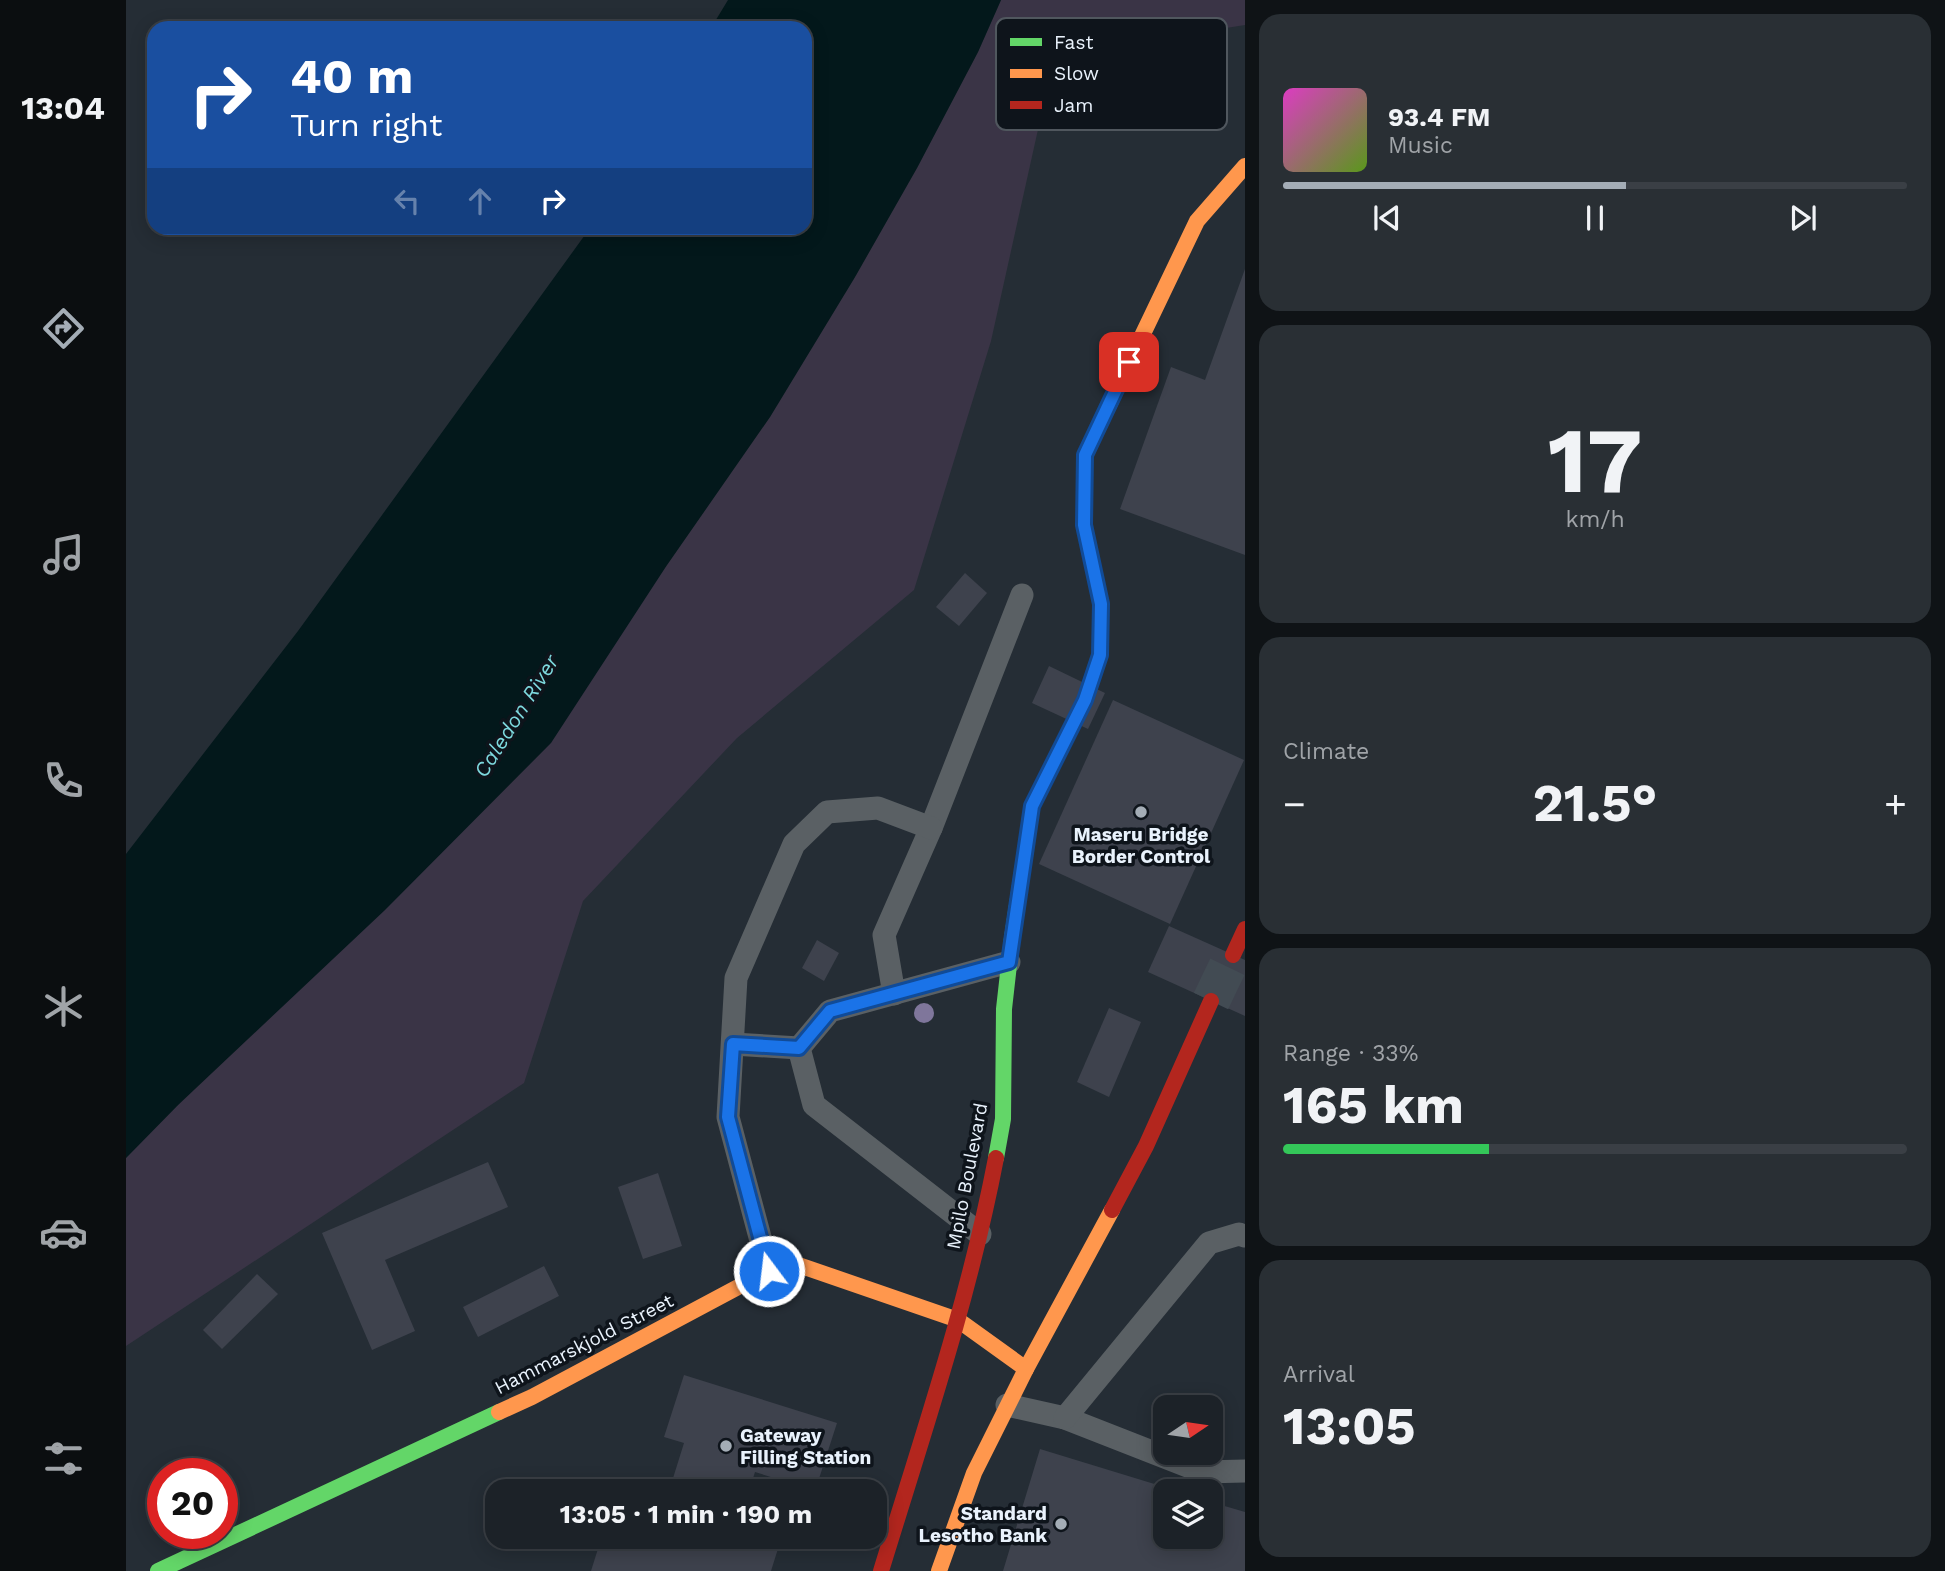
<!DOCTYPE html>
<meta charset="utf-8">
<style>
body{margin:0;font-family:"Work Sans",sans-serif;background:#292f34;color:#f1f3f6;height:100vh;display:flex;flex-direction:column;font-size:26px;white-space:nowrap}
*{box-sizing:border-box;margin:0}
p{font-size:23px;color:#a0a4a8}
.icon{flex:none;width:38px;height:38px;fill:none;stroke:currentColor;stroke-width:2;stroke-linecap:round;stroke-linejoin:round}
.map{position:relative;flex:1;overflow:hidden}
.side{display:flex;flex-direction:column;gap:14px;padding:14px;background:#0f1316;width:700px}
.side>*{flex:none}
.hud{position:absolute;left:21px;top:21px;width:665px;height:214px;border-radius:21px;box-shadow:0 4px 18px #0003,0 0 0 2px #3a3f45;background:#1a4fa0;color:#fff;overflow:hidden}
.needle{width:46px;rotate:77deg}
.fabs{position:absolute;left:1027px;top:1395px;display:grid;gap:14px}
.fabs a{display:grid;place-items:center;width:70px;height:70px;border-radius:14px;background:#1c2228;box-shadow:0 4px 18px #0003,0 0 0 2px #3a3f45;font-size:35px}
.speed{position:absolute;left:21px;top:1458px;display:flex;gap:14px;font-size:35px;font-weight:700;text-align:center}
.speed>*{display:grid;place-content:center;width:91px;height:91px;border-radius:50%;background:#1c2228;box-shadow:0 4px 18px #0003,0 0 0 2px #3a3f45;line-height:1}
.speed .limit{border:10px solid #d22;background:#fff;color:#111}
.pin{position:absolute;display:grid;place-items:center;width:60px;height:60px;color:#fff;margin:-30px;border-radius:14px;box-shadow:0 4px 10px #0006}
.me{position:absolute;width:77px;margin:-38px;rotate:345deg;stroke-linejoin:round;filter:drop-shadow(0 0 5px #0008)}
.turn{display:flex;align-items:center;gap:24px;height:147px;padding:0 28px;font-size:32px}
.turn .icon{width:91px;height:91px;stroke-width:2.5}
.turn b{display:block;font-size:49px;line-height:60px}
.lanes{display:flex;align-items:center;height:66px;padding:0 28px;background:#0003;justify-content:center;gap:35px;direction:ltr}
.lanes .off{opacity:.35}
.big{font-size:52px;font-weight:700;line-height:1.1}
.side .card{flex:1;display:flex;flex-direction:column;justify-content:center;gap:10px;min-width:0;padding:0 24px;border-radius:21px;background:#292f34}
.side .dial{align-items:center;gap:0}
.dial b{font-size:91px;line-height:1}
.song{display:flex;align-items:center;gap:21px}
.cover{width:84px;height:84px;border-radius:10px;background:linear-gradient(135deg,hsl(310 70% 55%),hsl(90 70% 35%))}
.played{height:7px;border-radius:4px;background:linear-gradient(90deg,#a4adb6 55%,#3a3f45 55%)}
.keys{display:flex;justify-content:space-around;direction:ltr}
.heat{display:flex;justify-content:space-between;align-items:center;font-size:38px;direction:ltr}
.charge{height:10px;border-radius:5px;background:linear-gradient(90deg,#34c759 33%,#3a3f45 0)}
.trip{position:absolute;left:359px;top:1479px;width:402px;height:70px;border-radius:21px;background:#1c2228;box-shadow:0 4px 18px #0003,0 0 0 2px #3a3f45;font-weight:700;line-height:70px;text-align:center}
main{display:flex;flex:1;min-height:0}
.dock{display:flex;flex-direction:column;width:126px;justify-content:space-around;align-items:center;background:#0b0e10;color:#a0a4a8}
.dock .icon{width:49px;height:49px}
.dock .active{color:#a4adb6}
.dock b{font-size:32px;color:#f1f3f6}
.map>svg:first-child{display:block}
.green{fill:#3a3446}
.water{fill:#03181b}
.building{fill:#3e424d}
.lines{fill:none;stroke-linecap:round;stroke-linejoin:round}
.highway-tunnel{stroke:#424b53;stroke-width:38;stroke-dasharray:38 19;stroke-linecap:butt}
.lane{stroke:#5a6064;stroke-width:23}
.fast{stroke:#63d668;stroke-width:16}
.slow{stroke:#ff974d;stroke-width:16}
.jam{stroke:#b3261e;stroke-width:16}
.tree{fill:#7f769b}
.route-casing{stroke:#114b97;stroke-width:18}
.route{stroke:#1a73e8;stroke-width:12}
.poi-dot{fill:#a4adb6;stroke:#0e141b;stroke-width:2.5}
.labels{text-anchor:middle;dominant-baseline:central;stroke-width:7;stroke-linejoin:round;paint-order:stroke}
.poi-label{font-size:19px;font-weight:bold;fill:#e9f2fc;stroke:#0e141b}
.street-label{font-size:19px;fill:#e9f2fc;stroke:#0e141b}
.water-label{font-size:21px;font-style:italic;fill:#7dd8dd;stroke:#0e141b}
.key{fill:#0e141b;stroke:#50575e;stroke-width:2}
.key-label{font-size:19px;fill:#e9f2fc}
</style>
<main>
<nav class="dock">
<b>13:04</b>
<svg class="icon active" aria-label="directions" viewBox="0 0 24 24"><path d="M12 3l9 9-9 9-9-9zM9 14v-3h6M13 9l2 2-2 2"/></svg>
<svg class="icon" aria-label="music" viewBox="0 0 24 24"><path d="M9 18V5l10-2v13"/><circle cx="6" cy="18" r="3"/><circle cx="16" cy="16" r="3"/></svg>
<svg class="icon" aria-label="phone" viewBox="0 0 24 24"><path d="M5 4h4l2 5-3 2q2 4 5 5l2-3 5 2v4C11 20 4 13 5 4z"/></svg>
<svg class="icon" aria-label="climate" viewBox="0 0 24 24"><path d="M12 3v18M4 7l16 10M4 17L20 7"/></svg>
<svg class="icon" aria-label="car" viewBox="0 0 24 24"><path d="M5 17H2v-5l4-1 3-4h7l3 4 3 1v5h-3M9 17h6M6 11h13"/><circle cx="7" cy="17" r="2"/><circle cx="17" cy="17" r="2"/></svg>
<svg class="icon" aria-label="filters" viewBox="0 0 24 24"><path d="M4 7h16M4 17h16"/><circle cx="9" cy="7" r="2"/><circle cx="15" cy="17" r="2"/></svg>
</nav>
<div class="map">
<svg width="1119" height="1571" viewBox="0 0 1119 1571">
<rect width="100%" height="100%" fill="#252d35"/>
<polygon class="green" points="875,0 1119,0 1119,25 1100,28 1039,89 919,98 865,341 788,590 611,738 457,901 398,1083 0,1346 0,1158 51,1106 541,565 644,417 729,277 791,168 852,52"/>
<polygon class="water" points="602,0 875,0 852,52 791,168 729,277 644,417 541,565 425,743 259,910 51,1106 0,1158 0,854 172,631 464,228 679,228 679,28 585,28"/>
<g class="building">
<polygon points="1119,269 1119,555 994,509 1045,367 1079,380"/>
<polygon points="839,573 861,593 833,626 810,607"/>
<polygon points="923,666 979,693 962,729 906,703"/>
<polygon points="987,700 1118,760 1044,924 913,864"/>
<polygon points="1043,926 1119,960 1119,1016 1022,972"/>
<polygon points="691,940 713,953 698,981 676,968"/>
<polygon points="983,1008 1015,1022 983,1097 951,1082"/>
<polygon points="362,1162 382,1207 259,1260 289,1331 246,1350 196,1233"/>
<polygon points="532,1173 556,1246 517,1259 492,1187"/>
<polygon points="418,1266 433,1296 352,1337 337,1307"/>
<polygon points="131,1274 152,1294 96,1349 77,1330"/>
<polygon points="558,1375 711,1423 689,1491 629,1472 623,1491 543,1491 558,1443 538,1437"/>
<polygon points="914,1449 1048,1490 1040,1491 1040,1536 1085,1536 1085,1502 1119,1512 1119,1571 877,1571"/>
<polygon points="476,1536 656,1536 645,1571 465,1571"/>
</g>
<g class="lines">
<polyline class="highway-tunnel" points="1085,1001 1107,955"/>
<g class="lane">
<polyline points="768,994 758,935 805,828 896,595"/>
<polyline points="607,1044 673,1048"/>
<polyline points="854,1234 688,1105 673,1048 704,1011 883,962"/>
<polyline points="643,1271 602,1117 610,978 668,844 701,812 752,808 805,828"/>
<polyline points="881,1405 939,1418 1077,1472 1119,1471"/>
<polyline points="939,1418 1083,1243 1113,1234 1119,1236"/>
</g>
<g class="fast">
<polyline points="870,1158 877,1119 878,1009 886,938 906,806 959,700 974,655 975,604 958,525"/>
<polyline points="32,1571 373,1412"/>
</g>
<g class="slow">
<polyline points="958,525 959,455 1071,221 1119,166"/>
<polyline points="373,1412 406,1397 661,1261 832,1320 900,1369"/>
<polyline points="813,1571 848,1473 900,1369 986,1210"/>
</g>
<g class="jam">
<polyline points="1107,955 1119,929"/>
<polyline points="986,1210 1020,1146 1085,1001"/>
<path d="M755 1571C797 1434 843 1299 870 1158"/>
</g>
</g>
<circle class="tree" cx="798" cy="1013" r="10"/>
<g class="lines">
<defs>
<polyline id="route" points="643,1271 602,1117 607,1044 673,1048 704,1011 883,962 906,806 959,700 974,655 975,604 958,525 959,455 1003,362"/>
</defs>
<use href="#route" class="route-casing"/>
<use href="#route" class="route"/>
</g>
<g class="poi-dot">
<circle cx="1015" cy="812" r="7"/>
<circle cx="600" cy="1446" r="7"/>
<circle cx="935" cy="1524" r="7"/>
</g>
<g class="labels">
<g class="poi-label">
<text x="1015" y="834">Maseru Bridge<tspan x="1015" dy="22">Border Control</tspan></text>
<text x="614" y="1435" text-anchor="start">Gateway<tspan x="614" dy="22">Filling Station</tspan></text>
<text x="921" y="1513" text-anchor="end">Standard<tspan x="921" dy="22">Lesotho Bank</tspan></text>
</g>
<g class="street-label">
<text transform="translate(841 1176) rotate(-79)">Mpilo Boulevard</text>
<text transform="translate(458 1344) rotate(-27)">Hammarskjold Street</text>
</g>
<g class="water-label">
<text transform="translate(390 716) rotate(-58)">Caledon River</text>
</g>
</g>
<rect x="870" y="18" width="231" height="112" rx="10" class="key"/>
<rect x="884" y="38" width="32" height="8" fill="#63d668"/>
<rect x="884" y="69" width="32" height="9" fill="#ff974d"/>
<rect x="884" y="101" width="32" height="8" fill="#b3261e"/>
<g class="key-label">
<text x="928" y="49">Fast</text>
<text x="928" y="80">Slow</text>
<text x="928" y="112">Jam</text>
</g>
</svg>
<div class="fabs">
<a><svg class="needle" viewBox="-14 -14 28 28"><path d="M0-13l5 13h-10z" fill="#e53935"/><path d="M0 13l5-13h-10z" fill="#a0a4a8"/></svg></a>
<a><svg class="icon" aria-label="layers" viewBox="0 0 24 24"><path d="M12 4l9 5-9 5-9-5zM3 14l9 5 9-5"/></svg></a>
</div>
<div class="speed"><div class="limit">20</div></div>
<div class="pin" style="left:1003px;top:362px;background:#d93025"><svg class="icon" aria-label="arrive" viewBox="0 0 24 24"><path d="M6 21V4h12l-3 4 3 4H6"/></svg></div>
<svg class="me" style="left:643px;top:1271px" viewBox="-20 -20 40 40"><circle r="17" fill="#1a73e8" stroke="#fff" stroke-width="3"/><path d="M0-11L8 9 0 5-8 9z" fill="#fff"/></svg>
<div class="trip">13:05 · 1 min · 190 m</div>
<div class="hud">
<div class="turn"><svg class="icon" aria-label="right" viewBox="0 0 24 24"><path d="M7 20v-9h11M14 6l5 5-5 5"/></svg><div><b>40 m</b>Turn right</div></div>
<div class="lanes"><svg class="icon off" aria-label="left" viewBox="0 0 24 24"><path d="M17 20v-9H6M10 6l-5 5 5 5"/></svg><svg class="icon off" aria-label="ahead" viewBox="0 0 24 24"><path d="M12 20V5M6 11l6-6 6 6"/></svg><svg class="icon" aria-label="right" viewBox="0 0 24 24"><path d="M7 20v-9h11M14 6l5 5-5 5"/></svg></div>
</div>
</div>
<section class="side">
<div class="card">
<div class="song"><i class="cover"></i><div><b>93.4 FM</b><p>Music</p></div></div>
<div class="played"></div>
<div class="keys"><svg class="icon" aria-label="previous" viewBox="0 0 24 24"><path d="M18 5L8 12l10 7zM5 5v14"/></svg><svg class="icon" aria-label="pause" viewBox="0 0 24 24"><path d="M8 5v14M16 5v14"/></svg><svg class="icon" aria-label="next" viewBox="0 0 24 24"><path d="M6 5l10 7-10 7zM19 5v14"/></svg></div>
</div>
<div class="card dial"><b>17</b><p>km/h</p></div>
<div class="card"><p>Climate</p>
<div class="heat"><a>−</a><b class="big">21.5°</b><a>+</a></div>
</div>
<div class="card"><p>Range · 33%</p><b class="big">165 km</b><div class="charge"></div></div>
<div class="card"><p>Arrival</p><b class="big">13:05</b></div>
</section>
</main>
